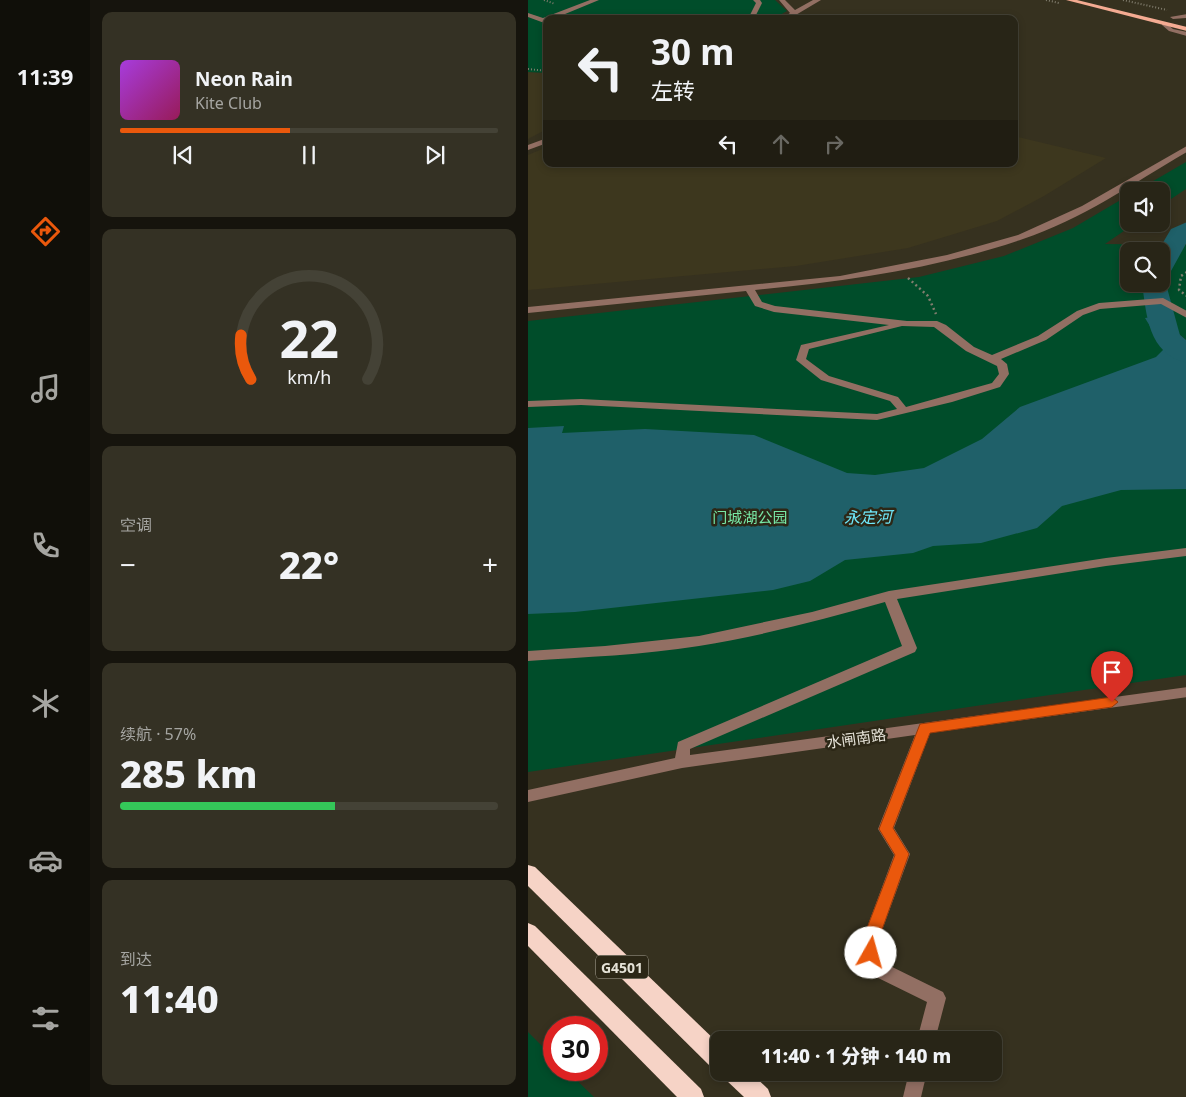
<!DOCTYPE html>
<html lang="zh">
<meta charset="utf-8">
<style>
body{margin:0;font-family:"Noto Sans","Noto Sans SC",sans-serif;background:#343124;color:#f1f3f6;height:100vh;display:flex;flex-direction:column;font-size:19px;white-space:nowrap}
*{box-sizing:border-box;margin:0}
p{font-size:16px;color:#a5a5a1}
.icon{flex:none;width:28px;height:28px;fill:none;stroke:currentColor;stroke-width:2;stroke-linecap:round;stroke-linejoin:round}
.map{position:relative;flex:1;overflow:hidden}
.details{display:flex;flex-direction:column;gap:12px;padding:12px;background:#16140d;width:438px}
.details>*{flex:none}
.banner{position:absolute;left:15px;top:15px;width:475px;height:152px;border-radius:10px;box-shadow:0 2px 8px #0003,0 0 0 1px #444236;background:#282517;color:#f1f3f6;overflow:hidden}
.fabs{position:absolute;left:592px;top:182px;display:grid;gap:10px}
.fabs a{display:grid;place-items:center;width:50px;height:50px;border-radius:10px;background:#282517;box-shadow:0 2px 8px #0003,0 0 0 1px #444236;font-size:25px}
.speed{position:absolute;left:15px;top:1016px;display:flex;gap:10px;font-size:25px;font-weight:700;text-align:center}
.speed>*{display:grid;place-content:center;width:65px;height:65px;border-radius:50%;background:#282517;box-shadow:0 2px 8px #0003,0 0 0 1px #444236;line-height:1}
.speed .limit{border:8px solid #d22;background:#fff;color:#111}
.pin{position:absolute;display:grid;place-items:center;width:42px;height:42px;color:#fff;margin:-51px -21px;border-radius:50% 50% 50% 0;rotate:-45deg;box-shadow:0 0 5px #0007}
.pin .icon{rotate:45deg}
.me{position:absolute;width:55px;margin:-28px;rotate:7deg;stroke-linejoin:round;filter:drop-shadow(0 0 4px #0008)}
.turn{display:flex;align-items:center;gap:18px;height:105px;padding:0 25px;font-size:22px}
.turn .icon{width:65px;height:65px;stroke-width:2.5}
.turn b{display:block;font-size:35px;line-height:42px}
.lanes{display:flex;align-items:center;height:48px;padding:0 25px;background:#0003;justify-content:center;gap:25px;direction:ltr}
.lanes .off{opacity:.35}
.big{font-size:38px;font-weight:800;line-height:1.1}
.details .card{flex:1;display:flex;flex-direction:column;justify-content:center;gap:8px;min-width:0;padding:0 18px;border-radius:10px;background:#343124}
.details .dial{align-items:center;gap:0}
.dial svg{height:130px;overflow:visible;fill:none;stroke:#444236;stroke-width:7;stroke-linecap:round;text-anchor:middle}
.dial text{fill:#f1f3f6;stroke:none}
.song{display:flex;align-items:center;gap:15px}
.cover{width:60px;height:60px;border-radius:8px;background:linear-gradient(135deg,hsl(280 70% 55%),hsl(330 70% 35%))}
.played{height:5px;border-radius:2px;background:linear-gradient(90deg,#ea580c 45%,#444236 45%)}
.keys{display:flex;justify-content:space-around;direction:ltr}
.heat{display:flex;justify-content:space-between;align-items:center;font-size:28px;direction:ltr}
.charge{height:8px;border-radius:4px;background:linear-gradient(90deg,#34c759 57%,#444236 0)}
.trip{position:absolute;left:182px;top:1031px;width:292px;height:50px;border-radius:10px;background:#282517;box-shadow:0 2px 8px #0003,0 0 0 1px #444236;font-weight:800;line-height:50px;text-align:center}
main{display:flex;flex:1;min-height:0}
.tab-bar{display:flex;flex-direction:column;width:90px;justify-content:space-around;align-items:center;background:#100f09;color:#a5a5a1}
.tab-bar .icon{width:35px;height:35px}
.tab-bar .on{color:#ea580c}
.tab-bar b{font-size:22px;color:#f1f3f6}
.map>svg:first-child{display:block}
.built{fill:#3d371e}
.green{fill:#004d2a;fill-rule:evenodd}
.water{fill:#1f6069}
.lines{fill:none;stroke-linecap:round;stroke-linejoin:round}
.river{fill:#1f6069;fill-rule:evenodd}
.path-far1{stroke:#817d6e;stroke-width:2;stroke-dasharray:1 2;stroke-linecap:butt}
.path{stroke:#817d6e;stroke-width:2.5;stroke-dasharray:2 3;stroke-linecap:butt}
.minor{fill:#926f63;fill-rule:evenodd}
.major{fill:#f4ab92;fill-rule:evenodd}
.highway{fill:#f6d3c6;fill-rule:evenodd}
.route{fill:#ea580c;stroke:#983908}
.labels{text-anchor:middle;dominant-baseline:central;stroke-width:5;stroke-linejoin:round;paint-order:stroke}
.shield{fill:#2c2716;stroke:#aeaa9d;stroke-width:1}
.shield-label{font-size:14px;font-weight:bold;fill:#e5e2d7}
.park-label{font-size:15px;fill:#78e8a6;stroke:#2c2716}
.street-label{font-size:15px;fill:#e5e2d7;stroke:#2c2716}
.water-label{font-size:16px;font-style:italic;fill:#6fe8fb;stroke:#2c2716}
</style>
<main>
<nav class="tab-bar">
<b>11:39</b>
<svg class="icon on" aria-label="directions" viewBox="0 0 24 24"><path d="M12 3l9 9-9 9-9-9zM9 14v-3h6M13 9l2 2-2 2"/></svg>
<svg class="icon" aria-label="music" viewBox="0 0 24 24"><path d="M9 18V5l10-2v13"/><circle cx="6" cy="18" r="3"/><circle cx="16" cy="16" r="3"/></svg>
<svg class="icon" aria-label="phone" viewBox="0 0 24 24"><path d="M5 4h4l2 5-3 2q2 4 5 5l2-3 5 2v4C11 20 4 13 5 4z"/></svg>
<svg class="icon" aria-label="climate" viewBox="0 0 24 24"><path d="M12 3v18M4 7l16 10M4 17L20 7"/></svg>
<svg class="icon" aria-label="car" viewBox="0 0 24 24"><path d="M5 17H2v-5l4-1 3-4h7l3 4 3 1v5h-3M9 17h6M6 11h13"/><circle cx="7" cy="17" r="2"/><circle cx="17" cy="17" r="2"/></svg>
<svg class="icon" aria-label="filters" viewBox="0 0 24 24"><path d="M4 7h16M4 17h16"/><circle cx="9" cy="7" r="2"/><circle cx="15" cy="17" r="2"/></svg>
</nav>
<section class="details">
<div class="card">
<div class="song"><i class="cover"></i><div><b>Neon Rain</b><p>Kite Club</p></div></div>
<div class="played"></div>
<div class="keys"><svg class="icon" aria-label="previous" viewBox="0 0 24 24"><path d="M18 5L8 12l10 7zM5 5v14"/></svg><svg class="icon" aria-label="pause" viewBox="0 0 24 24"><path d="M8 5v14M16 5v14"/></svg><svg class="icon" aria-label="next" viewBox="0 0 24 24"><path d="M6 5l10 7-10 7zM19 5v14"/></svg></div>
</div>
<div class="card dial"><svg viewBox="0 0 100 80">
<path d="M14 69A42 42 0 1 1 86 69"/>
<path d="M14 69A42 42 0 0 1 8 42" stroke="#ea580c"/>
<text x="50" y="56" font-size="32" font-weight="700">22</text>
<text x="50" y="72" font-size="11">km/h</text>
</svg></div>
<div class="card"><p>空调</p>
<div class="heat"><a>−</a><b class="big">22°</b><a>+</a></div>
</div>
<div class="card"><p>续航 · 57%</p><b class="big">285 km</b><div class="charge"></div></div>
<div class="card"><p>到达</p><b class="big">11:40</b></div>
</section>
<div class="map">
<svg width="659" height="1097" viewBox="0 0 659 1097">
<rect width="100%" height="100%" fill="#36311f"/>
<g class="built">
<polygon points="0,72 19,73 19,129 0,139"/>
<polygon points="486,136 578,158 516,196 469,221 380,248 268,266 0,290 0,155 19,147 19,164 486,164"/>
</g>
<g class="green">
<polygon points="0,0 247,0 259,11 245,19 19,19 19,73 0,72"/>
<polygon points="658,162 658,189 634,205 634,191 608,191"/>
<path d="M601 195V224H606L577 244 658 245V340L651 334 644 318 658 398V675L0 772V321L391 277 476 256 545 228ZM601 251H634V284H601Z"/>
<polygon points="0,1032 26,1058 26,1070 38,1070 66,1097 0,1097"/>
</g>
<polygon class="water" points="632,316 644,317 651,334 658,340 658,489 593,490 534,506 509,528 453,543 405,546 385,553 317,560 282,581 245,590 47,612 0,614 0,428 36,426 34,433 117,429 226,435 319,473 347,475 396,468 454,439 492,407 628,357 636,349 617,318"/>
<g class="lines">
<g class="river">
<polygon points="659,222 659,242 643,271 634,273 634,251 630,251 643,229"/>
<path d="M634 278 638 284 653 339 659 343V363C620 353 619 317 614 284H634Z"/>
</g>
<g class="path-far1">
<polyline points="16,0 27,4"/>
<polyline points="518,0 531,3"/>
<polyline points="595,0 639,10"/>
<polyline points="0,69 19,71"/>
</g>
<g class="path">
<polyline points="659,272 653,276 651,290 659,296"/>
<polyline points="380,278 400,296 408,314"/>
</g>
<g class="minor">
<polygon points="62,0 71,0 25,19 19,19 19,24 0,17 0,13 15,18"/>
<polygon points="225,0 232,0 234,3 226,19 220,19 228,3"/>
<polygon points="251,0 257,0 267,10 285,0 293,0 261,19 253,19 262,13"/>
<polygon points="659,14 659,18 645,19 642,17"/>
<polygon points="634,23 638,23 645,29 659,32 659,36 641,31 634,25"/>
<polygon points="19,138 19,143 0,150 0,145"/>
<path d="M659 146V152C606 183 553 220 495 239 408 269 318 281 227 290L234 302 247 306 379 321H409L418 325 446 347 464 355 510 336 549 311 571 303 635 298 659 311V318L633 304 572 309 555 315 518 340 473 359 479 364 481 374 472 387 424 402 349 420 53 405 0 407V401L53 399 349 414 369 409 362 401 293 380 268 360 273 345 361 325 246 312 227 306 218 291 0 313V307L312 276 419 255 490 235 554 206ZM374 326 406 327 438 351 469 366 471 374 464 383 378 407 370 397 301 376 278 359 281 349Z"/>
<path d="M659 548V556L578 566 369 599 389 648 387 652 162 749V755L659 687V697L402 733 366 828 382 854 350 941 352 961 415 992 418 998 407 1040H389L399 1002 338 972 335 966 334 941 366 855 350 829 387 735 154 768 0 802V790L147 758 150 742 374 646 357 602C296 619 234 636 171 646 115 655 57 657 0 661V651L77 646 171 636 284 612 361 591 578 558Z"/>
<polygon points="381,1072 399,1072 393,1097 375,1097"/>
</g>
<polygon class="major" points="538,0 549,0 659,27 659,31"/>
<g class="highway">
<polygon points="0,865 7,867 191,1044 191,1070 183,1067 0,886"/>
<polygon points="0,923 7,926 173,1089 176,1097 149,1097 0,946"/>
<polygon points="195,1072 222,1072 240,1089 243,1097 216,1097 198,1080"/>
</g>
</g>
<polygon class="route" points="584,697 590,702 584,707 402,733 365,828 381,854 350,941 351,953 349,958 343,960 338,958 334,941 367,855 351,829 392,724"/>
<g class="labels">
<rect class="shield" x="68" y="955.5" width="52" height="23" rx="4"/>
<g class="shield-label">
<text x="94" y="967">G4501</text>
</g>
<g class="park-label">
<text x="222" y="517">门城湖公园</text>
</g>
<g class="street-label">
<text transform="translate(328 738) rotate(-8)">水闸南路</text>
</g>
<g class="water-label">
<text transform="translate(340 517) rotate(-1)">永定河</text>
</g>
</g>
</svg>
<div class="fabs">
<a><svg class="icon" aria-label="sound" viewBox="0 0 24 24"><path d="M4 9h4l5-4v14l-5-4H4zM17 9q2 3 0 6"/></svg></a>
<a><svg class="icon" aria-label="search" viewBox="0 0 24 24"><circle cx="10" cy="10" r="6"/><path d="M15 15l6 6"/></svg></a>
</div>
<div class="speed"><div class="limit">30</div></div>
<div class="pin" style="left:584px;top:702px;background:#d93025"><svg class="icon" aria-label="arrive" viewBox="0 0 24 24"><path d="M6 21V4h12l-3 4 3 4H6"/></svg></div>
<svg class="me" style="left:343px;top:953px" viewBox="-20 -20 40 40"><circle r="19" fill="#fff"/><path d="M0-13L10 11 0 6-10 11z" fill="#ea580c"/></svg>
<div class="trip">11:40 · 1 分钟 · 140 m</div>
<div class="banner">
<div class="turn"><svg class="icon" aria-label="left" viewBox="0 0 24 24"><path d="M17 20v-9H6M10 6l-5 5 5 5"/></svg><div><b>30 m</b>左转</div></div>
<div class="lanes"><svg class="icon" aria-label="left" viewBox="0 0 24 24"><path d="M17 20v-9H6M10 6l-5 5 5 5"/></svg><svg class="icon off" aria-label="ahead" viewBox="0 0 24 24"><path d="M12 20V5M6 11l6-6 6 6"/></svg><svg class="icon off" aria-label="right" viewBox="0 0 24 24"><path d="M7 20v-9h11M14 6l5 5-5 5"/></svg></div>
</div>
</div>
</main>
